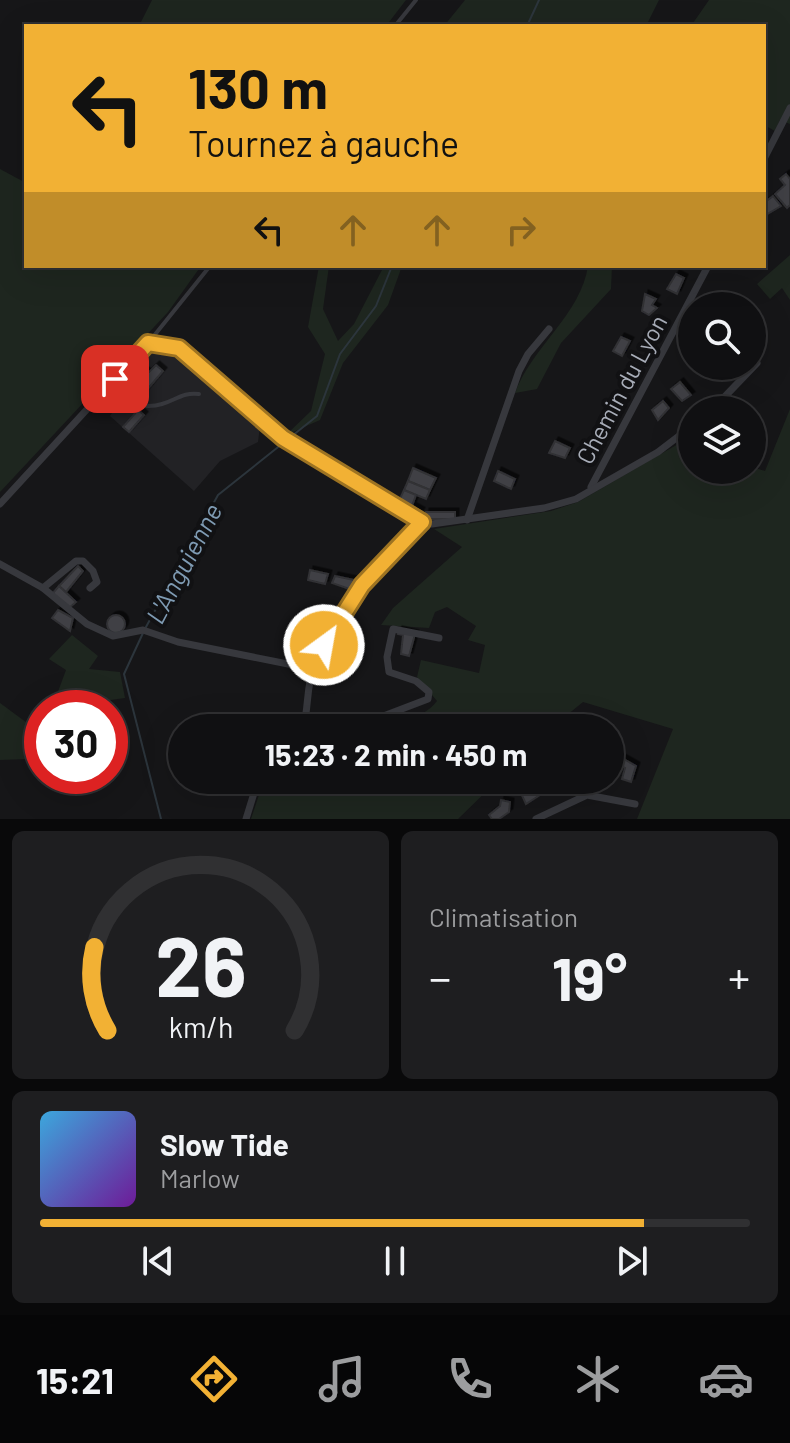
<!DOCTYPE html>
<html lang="fr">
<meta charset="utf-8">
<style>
body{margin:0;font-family:Barlow,sans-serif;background:#1e1e20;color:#f1f3f6;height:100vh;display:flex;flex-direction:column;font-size:30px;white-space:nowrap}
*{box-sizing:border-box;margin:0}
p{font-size:26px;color:#9c9d9f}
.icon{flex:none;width:44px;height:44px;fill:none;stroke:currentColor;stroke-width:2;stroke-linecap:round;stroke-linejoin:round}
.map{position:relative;height:819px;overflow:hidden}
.details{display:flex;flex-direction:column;gap:12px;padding:12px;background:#09090a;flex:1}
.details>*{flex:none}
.banner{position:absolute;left:24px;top:24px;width:742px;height:244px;border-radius:0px;box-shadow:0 8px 32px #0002,0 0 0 2px #303032;background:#f2b134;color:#111;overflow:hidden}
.tools{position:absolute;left:678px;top:292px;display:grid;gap:16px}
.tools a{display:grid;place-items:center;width:88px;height:88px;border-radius:50%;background:#101012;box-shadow:0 8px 32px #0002,0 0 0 2px #303032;font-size:40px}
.speed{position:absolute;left:24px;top:690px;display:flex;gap:16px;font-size:40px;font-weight:700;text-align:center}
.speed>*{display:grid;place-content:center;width:104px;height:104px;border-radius:50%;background:#101012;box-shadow:0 8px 32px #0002,0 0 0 2px #303032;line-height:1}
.speed .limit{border:12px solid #d22;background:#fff;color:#111}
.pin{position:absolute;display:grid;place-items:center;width:68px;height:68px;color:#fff;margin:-34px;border-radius:16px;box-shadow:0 4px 12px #0006}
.me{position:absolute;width:88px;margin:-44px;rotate:32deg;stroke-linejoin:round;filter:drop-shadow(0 0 6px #0008)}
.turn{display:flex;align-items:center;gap:28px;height:168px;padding:0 32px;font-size:36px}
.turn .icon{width:104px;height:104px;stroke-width:2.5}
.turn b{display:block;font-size:56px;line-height:68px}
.lanes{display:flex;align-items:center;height:76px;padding:0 32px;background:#0003;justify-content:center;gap:40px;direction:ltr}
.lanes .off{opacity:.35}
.big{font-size:60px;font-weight:700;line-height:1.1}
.details .widget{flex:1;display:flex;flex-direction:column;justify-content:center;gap:12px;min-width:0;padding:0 28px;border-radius:12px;background:#1e1e20}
.details .dial{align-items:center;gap:0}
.dial svg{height:208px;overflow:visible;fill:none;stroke:#303032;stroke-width:7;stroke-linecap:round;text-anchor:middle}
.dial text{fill:#f1f3f6;stroke:none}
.song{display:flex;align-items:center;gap:24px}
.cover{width:96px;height:96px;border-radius:12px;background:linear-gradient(135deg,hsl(200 70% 55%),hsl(280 70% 35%))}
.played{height:8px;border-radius:4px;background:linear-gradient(90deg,#f2b134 85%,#303032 85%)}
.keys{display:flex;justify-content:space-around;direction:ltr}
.heat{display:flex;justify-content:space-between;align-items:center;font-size:44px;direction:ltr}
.details .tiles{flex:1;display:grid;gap:12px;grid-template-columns:1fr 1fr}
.widget:last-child{grid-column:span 2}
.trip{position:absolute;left:168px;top:714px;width:456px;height:80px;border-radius:40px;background:#101012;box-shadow:0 8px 32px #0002,0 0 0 2px #303032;font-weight:700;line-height:80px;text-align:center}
.tab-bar{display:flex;height:128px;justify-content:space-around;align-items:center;background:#060607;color:#9c9d9f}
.tab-bar .icon{width:56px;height:56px}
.tab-bar .on{color:#f2b134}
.tab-bar b{font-size:36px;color:#f1f3f6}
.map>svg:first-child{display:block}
.built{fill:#222225}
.green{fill:#1e261f}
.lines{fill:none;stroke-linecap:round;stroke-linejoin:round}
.stream{stroke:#2c353c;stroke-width:2}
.building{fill:#404145;stroke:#303034;stroke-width:2;filter:url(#shadow)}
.lane{stroke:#37383d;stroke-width:4}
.street{stroke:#37383d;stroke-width:7}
.route-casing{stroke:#9d7322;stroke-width:20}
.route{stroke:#f2b134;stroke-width:14}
.labels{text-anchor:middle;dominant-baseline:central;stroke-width:8;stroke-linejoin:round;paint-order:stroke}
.street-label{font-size:24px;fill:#a8adb8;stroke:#111113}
.water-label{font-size:26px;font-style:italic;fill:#7f9bb3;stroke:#111113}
</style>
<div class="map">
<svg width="790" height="819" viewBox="0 0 790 819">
<defs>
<filter id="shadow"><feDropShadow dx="3.5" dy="-3.5" stdDeviation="0" flood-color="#0009"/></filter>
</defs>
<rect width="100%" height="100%" fill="#161618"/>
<polygon class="built" points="160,348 178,350 205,372 260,426 258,442 220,461 194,491 110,416 122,398 120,384 147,354"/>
<g class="green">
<polygon points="152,0 406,0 386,26 139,26"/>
<polygon points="465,0 659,0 646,26 444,26"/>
<polygon points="709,0 790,0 790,124 780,120 775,131 764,125 764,26 691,26"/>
<polygon points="0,169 26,183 26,266 201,266 168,312 0,492"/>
<polygon points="790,255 790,300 782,288 770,299 757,284"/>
<polygon points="319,266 329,266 323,309 338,341 354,324 384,266 402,266 388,305 343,363 320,420 286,435 311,411 325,354 308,327"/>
<path d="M588 266H612L611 289 561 343 537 389 515 393C532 347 581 314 588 266Z"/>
<path d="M790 409V819H637L673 729 583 702 551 728H367C391 723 421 722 437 701L417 677 421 660 479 673 485 645 468 640 476 626 447 607 435 612 429 628 381 625 393 608 462 547 434 529 551 511 578 502 685 440 692 445V470H752V467L765 471Z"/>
<polygon points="72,635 98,656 89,669 120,672 125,698 52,708 66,670 49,659"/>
<polygon points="0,703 42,734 26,759 0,760"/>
<polygon points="264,780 498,780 458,819 251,819"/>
</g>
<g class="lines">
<g class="stream">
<polyline points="527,26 539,0"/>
<polyline points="146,627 218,495 317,416 340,354 376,306 392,266"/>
<polyline points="143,633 124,674 161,819"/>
</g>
</g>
<g class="building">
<polygon points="786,174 790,179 790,205 787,208 775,194 785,185 780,179"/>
<polygon points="773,196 781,206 764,216 764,203"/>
<polygon points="676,274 684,278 677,294 667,289"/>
<polygon points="645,294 656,299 652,305 657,308 649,315 642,311"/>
<polygon points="621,337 630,341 622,356 613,351"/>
<polygon points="156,365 163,371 146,391 129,377 139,366 148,373"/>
<polygon points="680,382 691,395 682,401 671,389"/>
<polygon points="663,401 669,408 658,420 652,410"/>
<polygon points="138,410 144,415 129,432 123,427"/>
<polygon points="555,441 570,448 565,458 549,453"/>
<polygon points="413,468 436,478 430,490 408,481"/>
<polygon points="498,471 515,479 511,489 494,481"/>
<polygon points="408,481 430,490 426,499 404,490"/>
<polygon points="404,490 416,495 412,506 421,511 418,516 397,505"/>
<polygon points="426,512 455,512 455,519 425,519"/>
<polygon points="78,566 83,571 66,592 59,586"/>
<polygon points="310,570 328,574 325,584 308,580"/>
<polygon points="335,576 354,580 360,584 355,591 332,583"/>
<polygon points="59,586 76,602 68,609 52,594"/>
<polygon points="58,610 73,618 70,631 52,618"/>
<circle cx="116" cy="624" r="9"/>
<polygon points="316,620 329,626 322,643 309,637"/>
<polygon points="399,630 415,634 409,656 401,654 403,635 398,634"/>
<polygon points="622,758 636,766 631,782 622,779 625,768 620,765"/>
<polygon points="525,783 530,790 535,787 540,795 526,804 518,787"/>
<polygon points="501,800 510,802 509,812 499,819 492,819 489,815 500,806"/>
</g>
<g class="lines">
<g class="lane">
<polyline points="395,26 416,0"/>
<polyline points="149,342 210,266"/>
<path d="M103 394C121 401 143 410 162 404 177 400 182 392 199 394"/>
</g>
<g class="street">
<polyline points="764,159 790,108"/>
<polyline points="712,410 757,363"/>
<polyline points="591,487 708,266"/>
<polyline points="0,504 148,343 179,348 283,438 422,522 432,524 544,508 576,499 658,452 692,426"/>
<polyline points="467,520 519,371 528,354 549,329"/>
<polyline points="0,564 43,588 76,561 83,561 93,571 97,582 90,588"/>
<polyline points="43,588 87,624 113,636 143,630 178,642 313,669"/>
<path d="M303 728C309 708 306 686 314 667 336 609 381 566 422 522"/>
<polyline points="352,728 428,699 429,692 416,681 389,672 387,657 393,629 439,638"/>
<polyline points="246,819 258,780"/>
<polyline points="536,819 587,795 635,804"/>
</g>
</g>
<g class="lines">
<defs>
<polyline id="route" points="115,379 148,343 179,348 283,438 422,522 362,585 324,645"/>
</defs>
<use href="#route" class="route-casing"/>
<use href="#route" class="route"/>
</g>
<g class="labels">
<g class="street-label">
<text transform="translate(621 389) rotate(-62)">Chemin du Lyon</text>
</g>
<g class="water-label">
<text transform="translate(183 563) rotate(-62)">L'Anguienne</text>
</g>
</g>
</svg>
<div class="tools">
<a><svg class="icon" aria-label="search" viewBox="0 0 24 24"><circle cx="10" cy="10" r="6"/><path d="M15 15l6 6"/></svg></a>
<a><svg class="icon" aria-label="layers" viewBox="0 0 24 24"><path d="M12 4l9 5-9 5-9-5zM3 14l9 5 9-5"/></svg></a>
</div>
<div class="speed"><div class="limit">30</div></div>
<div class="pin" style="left:115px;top:379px;background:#d93025"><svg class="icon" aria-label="arrive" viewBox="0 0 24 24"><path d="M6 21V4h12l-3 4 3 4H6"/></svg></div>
<svg class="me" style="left:324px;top:645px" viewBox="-20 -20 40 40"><circle r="17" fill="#f2b134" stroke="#fff" stroke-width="3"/><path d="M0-11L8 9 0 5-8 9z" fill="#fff"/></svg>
<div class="trip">15:23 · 2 min · 450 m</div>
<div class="banner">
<div class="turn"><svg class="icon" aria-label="left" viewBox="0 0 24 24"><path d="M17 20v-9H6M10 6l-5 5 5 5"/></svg><div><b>130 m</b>Tournez à gauche</div></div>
<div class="lanes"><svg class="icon" aria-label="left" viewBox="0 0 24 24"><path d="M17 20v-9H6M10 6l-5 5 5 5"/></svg><svg class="icon off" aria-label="ahead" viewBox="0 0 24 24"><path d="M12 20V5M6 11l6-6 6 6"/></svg><svg class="icon off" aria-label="ahead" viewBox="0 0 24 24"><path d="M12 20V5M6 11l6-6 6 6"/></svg><svg class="icon off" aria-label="right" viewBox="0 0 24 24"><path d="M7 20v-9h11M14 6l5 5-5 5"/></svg></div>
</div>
</div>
<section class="details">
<div class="tiles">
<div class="widget dial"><svg viewBox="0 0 100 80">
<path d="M14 69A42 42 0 1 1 86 69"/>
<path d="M14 69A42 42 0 0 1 9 37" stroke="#f2b134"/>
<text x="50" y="56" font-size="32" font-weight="700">26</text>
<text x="50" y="72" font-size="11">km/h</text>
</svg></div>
<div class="widget"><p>Climatisation</p>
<div class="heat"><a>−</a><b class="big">19°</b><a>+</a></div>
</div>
<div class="widget">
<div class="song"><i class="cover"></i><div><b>Slow Tide</b><p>Marlow</p></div></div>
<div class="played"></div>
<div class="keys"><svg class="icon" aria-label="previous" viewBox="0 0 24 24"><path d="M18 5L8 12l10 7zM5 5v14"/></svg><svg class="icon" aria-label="pause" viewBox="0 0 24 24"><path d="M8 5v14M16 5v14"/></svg><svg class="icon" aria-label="next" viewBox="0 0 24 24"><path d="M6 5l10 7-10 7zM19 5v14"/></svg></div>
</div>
</div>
</section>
<nav class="tab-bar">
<b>15:21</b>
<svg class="icon on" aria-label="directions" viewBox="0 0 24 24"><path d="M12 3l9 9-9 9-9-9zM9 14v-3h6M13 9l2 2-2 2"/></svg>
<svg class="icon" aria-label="music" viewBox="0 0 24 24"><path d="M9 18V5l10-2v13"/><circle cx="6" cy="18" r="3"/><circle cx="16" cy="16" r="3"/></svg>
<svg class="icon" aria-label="phone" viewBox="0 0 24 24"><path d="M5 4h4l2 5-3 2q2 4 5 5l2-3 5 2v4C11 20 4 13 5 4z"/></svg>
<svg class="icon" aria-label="climate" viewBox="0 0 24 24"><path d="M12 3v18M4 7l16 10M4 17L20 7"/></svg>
<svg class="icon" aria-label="car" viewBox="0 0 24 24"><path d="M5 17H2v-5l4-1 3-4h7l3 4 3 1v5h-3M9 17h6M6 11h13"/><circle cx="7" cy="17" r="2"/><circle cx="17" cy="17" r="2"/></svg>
</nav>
